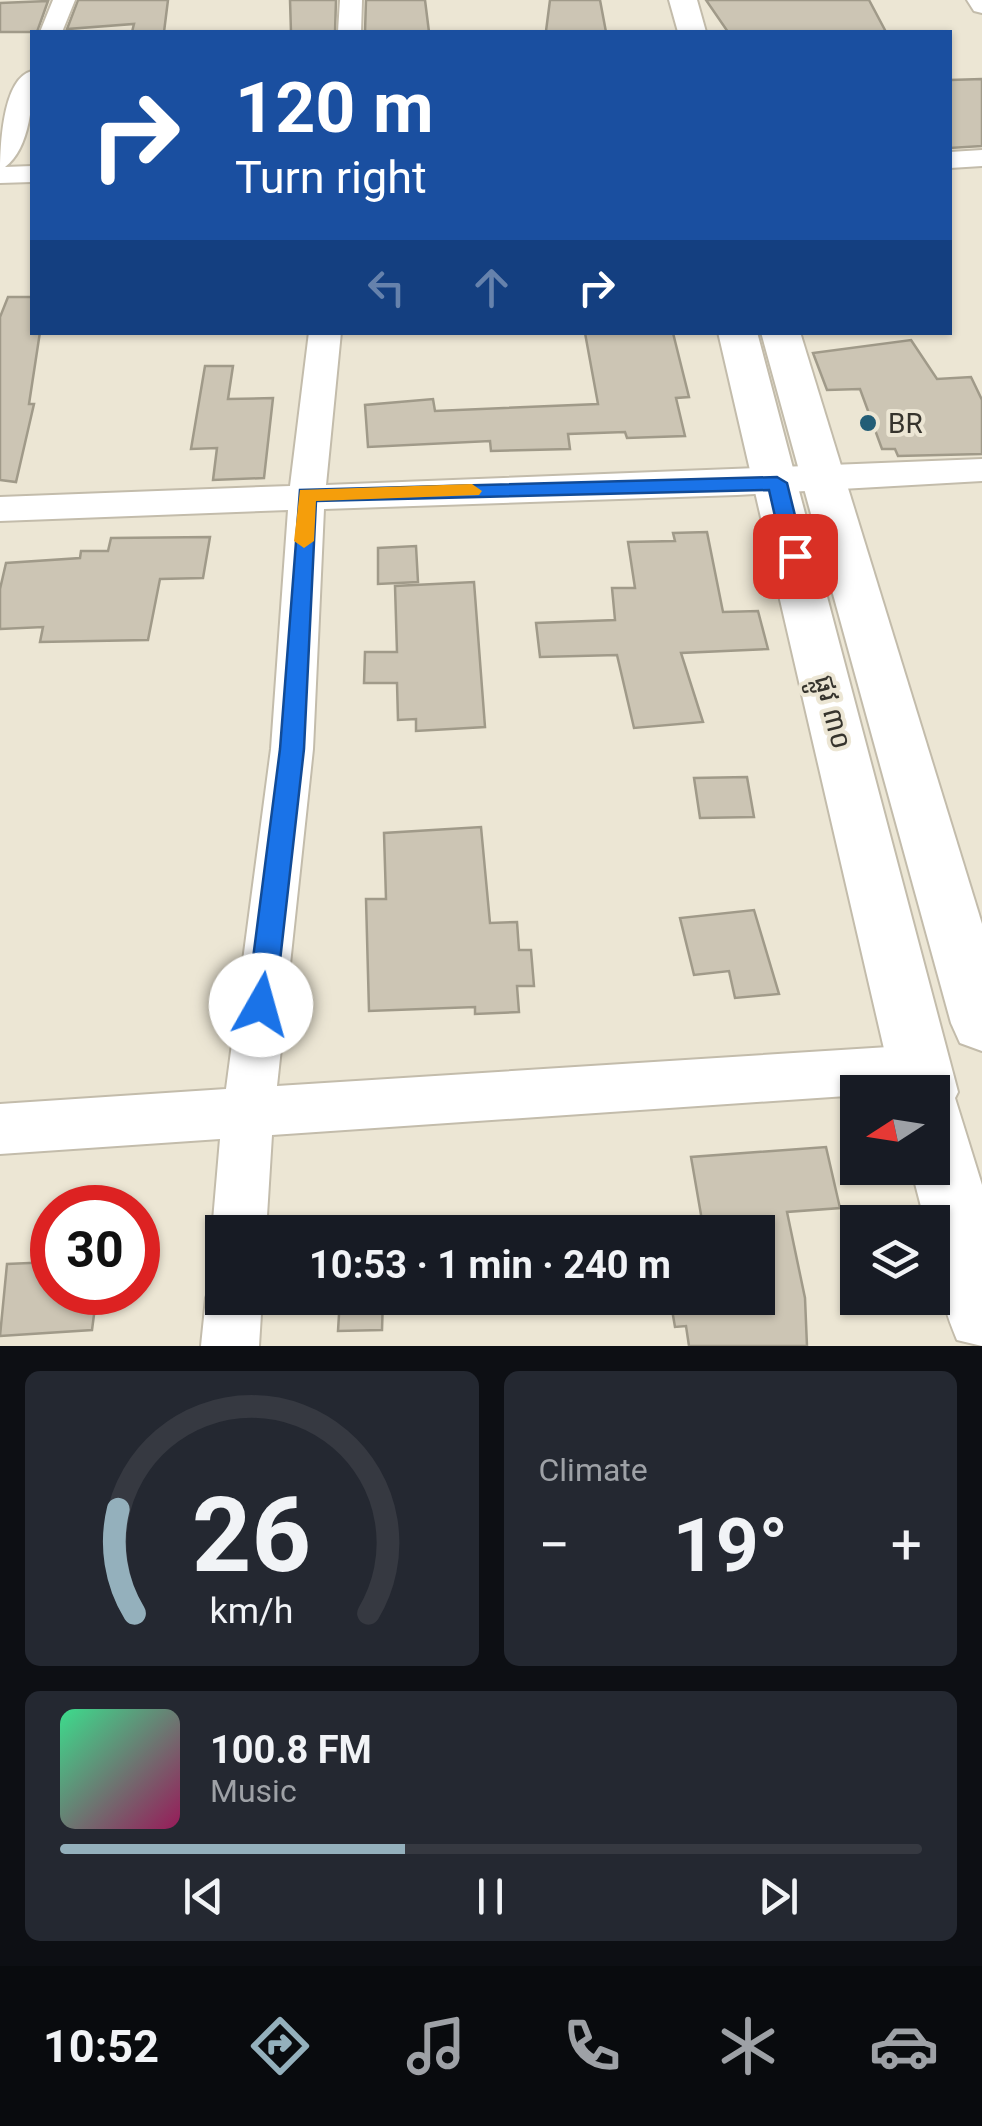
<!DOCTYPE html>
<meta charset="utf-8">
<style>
body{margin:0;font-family:Roboto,"Noto Sans Khmer",sans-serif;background:#242831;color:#f1f3f6;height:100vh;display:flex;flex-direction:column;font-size:38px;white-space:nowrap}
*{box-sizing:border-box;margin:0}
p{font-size:32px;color:#9ea1a6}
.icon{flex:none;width:55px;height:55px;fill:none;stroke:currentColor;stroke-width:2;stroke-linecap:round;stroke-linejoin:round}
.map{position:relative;height:1346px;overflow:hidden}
.side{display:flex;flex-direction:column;gap:25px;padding:25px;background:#0d0f14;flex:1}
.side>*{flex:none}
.top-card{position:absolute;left:30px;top:30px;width:922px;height:305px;border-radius:0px;box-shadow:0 2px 8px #0004;background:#1a4fa0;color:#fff;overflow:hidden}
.needle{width:65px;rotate:258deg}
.fabs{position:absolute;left:840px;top:1075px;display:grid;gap:20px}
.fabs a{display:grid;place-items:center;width:110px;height:110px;border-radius:0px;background:#171b24;box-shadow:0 2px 8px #0004;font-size:50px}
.speed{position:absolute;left:30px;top:1185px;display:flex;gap:20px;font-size:50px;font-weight:700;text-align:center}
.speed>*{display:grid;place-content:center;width:130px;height:130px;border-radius:50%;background:#171b24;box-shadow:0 2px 8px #0004;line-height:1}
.speed .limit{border:15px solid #d22;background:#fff;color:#111}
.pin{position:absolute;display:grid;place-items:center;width:85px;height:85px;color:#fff;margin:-42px;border-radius:20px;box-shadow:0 5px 15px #0006}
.me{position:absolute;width:110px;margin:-55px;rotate:7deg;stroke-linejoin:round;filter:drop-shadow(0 0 8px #0008)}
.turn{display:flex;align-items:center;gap:35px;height:210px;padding:0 40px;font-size:45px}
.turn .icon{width:130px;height:130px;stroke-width:2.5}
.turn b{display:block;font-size:70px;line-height:85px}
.lanes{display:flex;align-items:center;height:95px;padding:0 40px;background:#0003;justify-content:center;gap:50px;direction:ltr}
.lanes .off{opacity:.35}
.big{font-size:75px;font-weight:700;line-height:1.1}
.side .tile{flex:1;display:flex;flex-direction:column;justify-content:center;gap:15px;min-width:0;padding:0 35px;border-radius:15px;background:#242831}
.side .dial{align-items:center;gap:0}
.dial svg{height:260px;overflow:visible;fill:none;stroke:#363941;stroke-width:7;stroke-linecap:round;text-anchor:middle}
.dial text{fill:#f1f3f6;stroke:none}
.song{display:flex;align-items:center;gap:30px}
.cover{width:120px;height:120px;border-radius:15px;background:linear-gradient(135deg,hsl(150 70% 55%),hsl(330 70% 35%))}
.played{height:10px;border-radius:5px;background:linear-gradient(90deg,#94b0bc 40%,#363941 40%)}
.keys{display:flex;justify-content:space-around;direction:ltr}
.heat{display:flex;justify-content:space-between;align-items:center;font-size:55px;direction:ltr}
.side .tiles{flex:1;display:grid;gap:25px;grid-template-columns:1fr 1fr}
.tile:last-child{grid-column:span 2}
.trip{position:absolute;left:205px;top:1215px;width:570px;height:100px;border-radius:0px;background:#171b24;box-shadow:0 2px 8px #0004;font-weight:700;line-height:100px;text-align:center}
.tabs{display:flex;height:160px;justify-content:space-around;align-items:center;background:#090b0e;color:#9ea1a6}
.tabs .icon{width:70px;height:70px}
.tabs .on{color:#94b0bc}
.tabs b{font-size:45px;color:#f1f3f6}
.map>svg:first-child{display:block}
.building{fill:#ccc5b4;stroke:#a09a89;stroke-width:2.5}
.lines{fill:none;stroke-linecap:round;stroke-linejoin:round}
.minor-casing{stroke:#c3bcab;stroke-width:4}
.tertiary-casing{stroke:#c3bcab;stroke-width:4}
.minor{fill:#fff;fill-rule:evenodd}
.tertiary{fill:#fff;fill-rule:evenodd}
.route{fill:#1a73e8;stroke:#114b97;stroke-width:2.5}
.slow{fill:#f59e0b}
.poi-dot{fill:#225d76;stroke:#ece6d4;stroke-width:4}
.labels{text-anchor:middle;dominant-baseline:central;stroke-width:8;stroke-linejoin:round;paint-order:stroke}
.poi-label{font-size:28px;fill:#36342d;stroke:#ece6d4;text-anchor:start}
.street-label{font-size:28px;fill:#36342d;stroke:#ece6d4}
</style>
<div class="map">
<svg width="982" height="1346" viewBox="0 0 982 1346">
<rect width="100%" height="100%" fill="#ece6d4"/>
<g class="building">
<polygon points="78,0 168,0 164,32 132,32 134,24 67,29"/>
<polygon points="290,0 336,0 335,32 291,32"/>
<polygon points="366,0 425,0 429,32 365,32"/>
<polygon points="550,0 600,0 606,32 546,31"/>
<polygon points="706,0 869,0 886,32 728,32"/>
<polygon points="48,1 37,32 0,32 0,3"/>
<polygon points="982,79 982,146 950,148 950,80"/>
<polygon points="8,297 32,297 32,332 40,332 29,404 34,404 16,482 0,480 0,317"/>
<polygon points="585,333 673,333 689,397 676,398 685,436 627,438 625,432 568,434 570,449 491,451 490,441 368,447 365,405 433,399 435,411 598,404"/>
<polygon points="911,340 937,379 971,377 982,400 982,454 898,456 895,449 882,449 860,389 827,390 813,353"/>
<polygon points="205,366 233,366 228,399 273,398 264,478 213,480 217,448 191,449"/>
<polygon points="707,532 723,612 758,611 768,649 681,653 703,722 634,728 617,655 540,657 536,623 615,620 612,588 635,588 628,542 675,541 673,533"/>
<polygon points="210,537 203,578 160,579 148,640 40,642 43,627 0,629 0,589 6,563 80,558 81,551 108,551 111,538"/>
<polygon points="416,546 418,582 378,584 378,548"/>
<polygon points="474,582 485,727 416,731 416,719 398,720 397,683 364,683 365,652 397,652 395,586"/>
<polygon points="747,777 754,817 700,818 694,778"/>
<polygon points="481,827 490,923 517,922 519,950 531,950 534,986 517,986 519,1012 475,1014 475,1007 369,1011 366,899 386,899 384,833"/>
<polygon points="754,910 779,994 735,998 729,971 694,975 680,918"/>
<polygon points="826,1147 840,1208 787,1212 805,1298 807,1346 689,1346 686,1326 675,1327 670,1298 758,1298 758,1232 704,1232 691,1157"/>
<polygon points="52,1262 52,1292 97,1292 92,1330 0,1336 7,1264"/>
<polygon points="340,1298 383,1298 382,1330 338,1331"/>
</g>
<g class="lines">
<defs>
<g id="minor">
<polygon points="53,0 75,0 62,32 40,32"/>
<polygon points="340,0 362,0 361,32 338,32"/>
<polygon points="967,0 982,0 982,13 974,11"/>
<path d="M32 71C34 98 30 149 5 167L32 166V182L0 183C0 156 0 79 32 71Z"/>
<polygon points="982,150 982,166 950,168 950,152"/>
<polygon points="309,332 341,332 326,485 982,459 982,481 737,495 324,509 313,749 277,1086 920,1045 938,1051 945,1068 938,1085 920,1091 272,1135 266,1232 222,1232 222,1252 212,1232 220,1139 0,1154 0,1104 226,1089 271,749 288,510 0,521 0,497 290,486"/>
<polygon points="222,1275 222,1298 262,1298 259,1346 201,1346 206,1298 214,1278"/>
</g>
<g id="tertiary">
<polygon points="669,0 697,0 706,32 678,32"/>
<path d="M718 332H757L958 1092 955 1098 982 1185V1346L957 1340C941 1302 932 1264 932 1222H925L911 1168H932V1092H894Z"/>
<polygon points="761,332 800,332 982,924 982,1051 960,1043 951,1023"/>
</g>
</defs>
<use href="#minor" class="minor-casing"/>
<use href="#tertiary" class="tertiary-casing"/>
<use href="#minor" class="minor"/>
<use href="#tertiary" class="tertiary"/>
</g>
<polygon class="route" points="777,477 787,483 805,556 795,564 784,556 769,490 316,501 304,749 275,1005 271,1014 261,1017 251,1014 247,1005 280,749 300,490"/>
<polygon class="slow" points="472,484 482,491 479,495 316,501 314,541 304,548 294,541 300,490"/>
<circle class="poi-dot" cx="868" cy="423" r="10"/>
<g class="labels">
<g class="poi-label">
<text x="888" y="423">BR</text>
</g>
<g class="street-label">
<text transform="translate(833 712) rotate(76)">ផ្លូវ ៣០</text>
</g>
</g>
</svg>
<div class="fabs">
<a><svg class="needle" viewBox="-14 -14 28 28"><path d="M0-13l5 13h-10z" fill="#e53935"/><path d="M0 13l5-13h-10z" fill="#9ea1a6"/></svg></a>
<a><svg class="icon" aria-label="layers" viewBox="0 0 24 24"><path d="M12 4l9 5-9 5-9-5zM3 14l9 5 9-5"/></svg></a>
</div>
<div class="speed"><div class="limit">30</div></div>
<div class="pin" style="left:795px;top:556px;background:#d93025"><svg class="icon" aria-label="arrive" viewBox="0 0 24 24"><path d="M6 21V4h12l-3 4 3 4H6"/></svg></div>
<svg class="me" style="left:261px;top:1005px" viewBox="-20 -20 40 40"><circle r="19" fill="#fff"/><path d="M0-13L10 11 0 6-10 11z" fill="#1a73e8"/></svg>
<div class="trip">10:53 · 1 min · 240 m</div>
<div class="top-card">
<div class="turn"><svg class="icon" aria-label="right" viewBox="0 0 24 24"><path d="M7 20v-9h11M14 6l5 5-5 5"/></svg><div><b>120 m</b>Turn right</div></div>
<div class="lanes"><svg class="icon off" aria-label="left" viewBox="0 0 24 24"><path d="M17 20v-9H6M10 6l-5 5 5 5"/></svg><svg class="icon off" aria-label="ahead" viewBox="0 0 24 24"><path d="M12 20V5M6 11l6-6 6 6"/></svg><svg class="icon" aria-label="right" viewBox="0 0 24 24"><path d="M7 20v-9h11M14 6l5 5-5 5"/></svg></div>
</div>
</div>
<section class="side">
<div class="tiles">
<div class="tile dial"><svg viewBox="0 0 100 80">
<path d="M14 69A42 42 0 1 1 86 69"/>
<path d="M14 69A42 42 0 0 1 9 37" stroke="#94b0bc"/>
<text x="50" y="56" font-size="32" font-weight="700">26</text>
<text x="50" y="72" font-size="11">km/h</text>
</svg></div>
<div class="tile"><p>Climate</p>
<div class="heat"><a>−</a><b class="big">19°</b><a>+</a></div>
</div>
<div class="tile">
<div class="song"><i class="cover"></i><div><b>100.8 FM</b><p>Music</p></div></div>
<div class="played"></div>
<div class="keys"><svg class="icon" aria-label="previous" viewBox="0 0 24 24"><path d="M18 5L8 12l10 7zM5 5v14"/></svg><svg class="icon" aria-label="pause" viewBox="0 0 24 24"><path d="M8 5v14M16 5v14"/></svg><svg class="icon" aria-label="next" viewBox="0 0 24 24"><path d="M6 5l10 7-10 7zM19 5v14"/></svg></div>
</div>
</div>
</section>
<nav class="tabs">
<b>10:52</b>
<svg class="icon on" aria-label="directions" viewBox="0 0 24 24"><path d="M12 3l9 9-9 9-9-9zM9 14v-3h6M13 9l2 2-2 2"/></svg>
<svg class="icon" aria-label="music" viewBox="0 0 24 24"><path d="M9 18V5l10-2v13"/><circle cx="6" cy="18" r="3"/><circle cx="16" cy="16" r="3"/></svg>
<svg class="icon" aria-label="phone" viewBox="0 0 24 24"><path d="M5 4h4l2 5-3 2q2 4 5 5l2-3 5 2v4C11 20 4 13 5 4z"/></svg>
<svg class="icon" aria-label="climate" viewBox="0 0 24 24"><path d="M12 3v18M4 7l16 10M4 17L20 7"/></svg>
<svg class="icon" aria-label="car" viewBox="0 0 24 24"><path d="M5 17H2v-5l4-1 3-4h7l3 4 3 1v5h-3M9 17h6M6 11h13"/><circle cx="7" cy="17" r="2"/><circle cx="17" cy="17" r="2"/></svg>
</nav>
